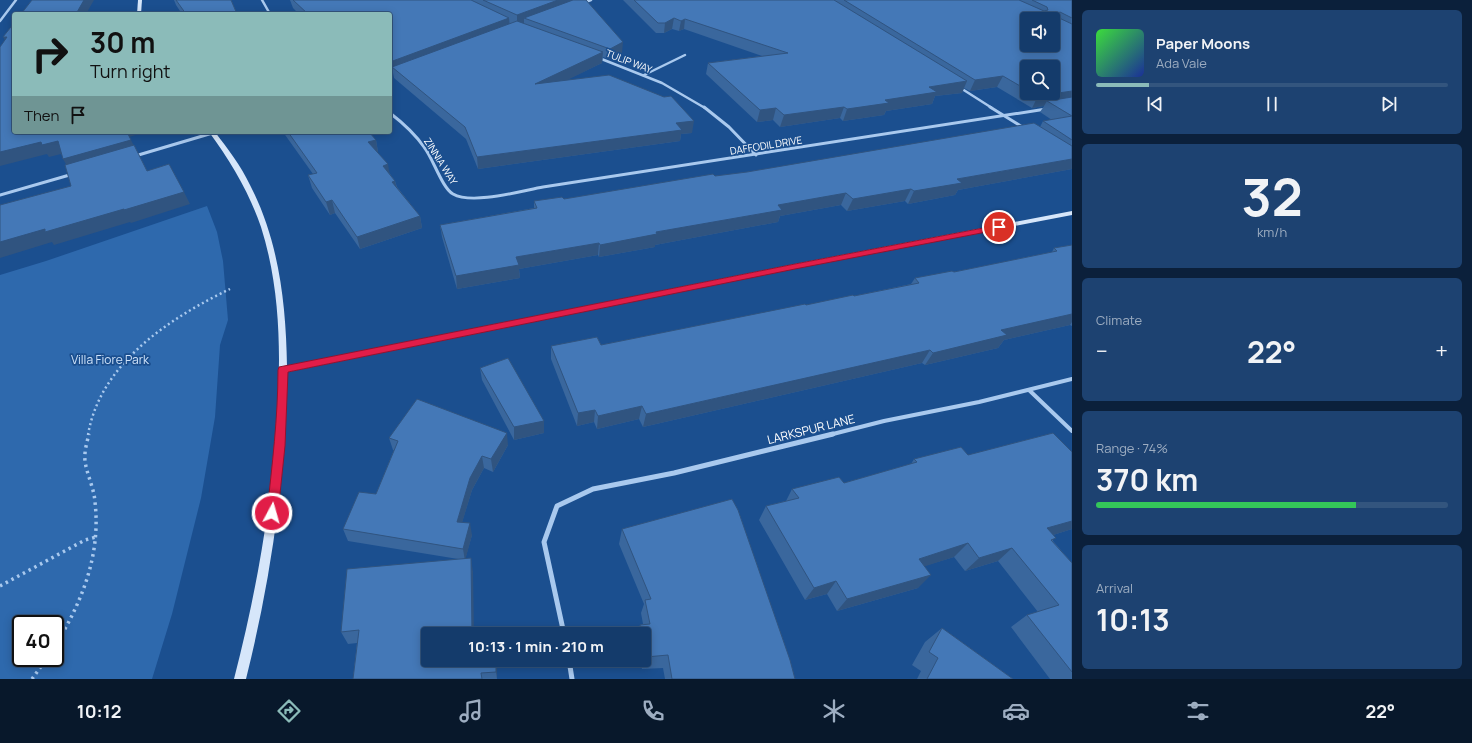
<!DOCTYPE html>
<meta charset="utf-8">
<style>
body{margin:0;font-family:Manrope,sans-serif;background:#1d4271;color:#f1f3f6;height:100vh;display:flex;flex-direction:column;font-size:15px;white-space:nowrap}
*{box-sizing:border-box;margin:0}
p{font-size:13px;color:#9dadc1}
.icon{flex:none;width:22px;height:22px;fill:none;stroke:currentColor;stroke-width:2;stroke-linecap:round;stroke-linejoin:round}
.map{position:relative;flex:1;overflow:hidden}
.side{display:flex;flex-direction:column;gap:10px;padding:10px;background:#0b203b;width:400px}
.side>*{flex:none}
.banner{position:absolute;left:12px;top:12px;width:380px;height:122px;border-radius:4px;box-shadow:0 2px 10px #0003,0 0 0 1px #33557e;background:#8bbbb9;color:#111;overflow:hidden}
.tools{position:absolute;left:1020px;top:12px;display:grid;gap:8px}
.tools a{display:grid;place-items:center;width:40px;height:40px;border-radius:4px;background:#143b6b;box-shadow:0 2px 10px #0003,0 0 0 1px #33557e;font-size:20px}
.speed{position:absolute;left:12px;top:615px;display:flex;gap:8px;font-size:20px;font-weight:700;text-align:center}
.speed>*{display:grid;place-content:center;width:52px;height:52px;border-radius:50%;background:#143b6b;box-shadow:0 2px 10px #0003,0 0 0 1px #33557e;line-height:1}
.speed .limit{border:2px solid #111;border-radius:6px;background:#fff;color:#111}
.pin{position:absolute;display:grid;place-items:center;width:34px;height:34px;color:#fff;margin:-17px;border:2px solid #fff;border-radius:50%;box-shadow:0 1px 4px #0007}
.me{position:absolute;width:44px;margin:-22px;rotate:6deg;stroke-linejoin:round;filter:drop-shadow(0 0 3px #0008)}
.turn{display:flex;align-items:center;gap:14px;height:84px;padding:0 12px;font-size:18px}
.turn .icon{width:52px;height:52px;stroke-width:2.5}
.turn b{display:block;font-size:28px;line-height:34px}
.then{display:flex;align-items:center;height:38px;padding:0 12px;background:#0003;gap:8px;font-size:15px}
.big{font-size:30px;font-weight:700;line-height:1.1}
.side .tile{flex:1;display:flex;flex-direction:column;justify-content:center;gap:6px;min-width:0;padding:0 14px;border-radius:6px;background:#1d4271}
.side .dial{align-items:center;gap:0}
.dial b{font-size:52px;line-height:1}
.song{display:flex;align-items:center;gap:12px}
.cover{width:48px;height:48px;border-radius:6px;background:linear-gradient(135deg,hsl(120 70% 55%),hsl(230 70% 35%))}
.played{height:4px;border-radius:2px;background:linear-gradient(90deg,#8bbbb9 15%,#33557e 15%)}
.keys{display:flex;justify-content:space-around;direction:ltr}
.heat{display:flex;justify-content:space-between;align-items:center;font-size:22px;direction:ltr}
.charge{height:6px;border-radius:3px;background:linear-gradient(90deg,#34c759 74%,#33557e 0)}
.trip{position:absolute;left:421px;top:627px;width:230px;height:40px;border-radius:4px;background:#143b6b;box-shadow:0 2px 10px #0003,0 0 0 1px #33557e;font-weight:700;line-height:40px;text-align:center}
.tab-bar{display:flex;height:64px;justify-content:space-around;align-items:center;background:#08182b;color:#9dadc1}
.tab-bar .icon{width:28px;height:28px}
.tab-bar .selected{color:#8bbbb9}
.tab-bar b{font-size:18px;color:#f1f3f6}
main{display:flex;flex:1;min-height:0}
.map>svg:first-child{display:block}
.green{fill:#2e69ad;fill-rule:evenodd}
.lines{fill:none;stroke-linecap:round;stroke-linejoin:round}
.path-far1{stroke:#a9c9ee;stroke-width:2.5;stroke-dasharray:2 3;stroke-linecap:butt}
.path{stroke:#a9c9ee;stroke-width:3.5;stroke-dasharray:2.5 4;stroke-linecap:butt}
.street-far3{stroke:#a9c9ee;stroke-width:2.5}
.street-far2{stroke:#a9c9ee;stroke-width:3}
.street-far1{stroke:#a9c9ee;stroke-width:4}
.street{stroke:#a9c9ee;stroke-width:5}
.secondary{fill:#d6e6fa;fill-rule:evenodd}
.wall{fill:#3a679d;fill-rule:evenodd}
.shaded-wall{fill:#305480}
.building{fill:#4478b7;stroke:#305480;fill-rule:evenodd}
.route{fill:#e11d48;stroke:#92132f}
.labels{text-anchor:middle;dominant-baseline:central;stroke-width:3.5;stroke-linejoin:round;paint-order:stroke}
.far-street-label{font-size:10px;fill:#fff;stroke:#1b4f8f}
.park-label{font-size:12px;fill:#cfe3fa;stroke:#1b4f8f}
.street-label{font-size:12px;fill:#fff;stroke:#1b4f8f}
</style>
<main>
<div class="map">
<svg width="1072" height="679" viewBox="0 0 1072 679">
<rect width="100%" height="100%" fill="#1b4f8f"/>
<path class="green" d="M207 206 217 232 223 261 228 320 220 345 215 417 201 498 172 614 152 679H0V275L46 261ZM21 624H55V658H21Z"/>
<g class="lines">
<path class="path-far1" d="M88 435C100 363 170 318 230 289"/>
<g class="path">
<polyline points="0,586 85,540 96,537"/>
<path d="M55 646C82 602 101 555 95 502 94 488 87 475 85 461 84 452 87 442 89 434"/>
<polyline points="32,679 47,658"/>
</g>
<g class="street-far3">
<polyline points="262,0 270,14"/>
<polyline points="583,3 591,0"/>
<polyline points="0,21 16,0"/>
<polyline points="599,58 662,83 705,108"/>
<polyline points="644,75 685,55"/>
<polyline points="959,87 992,108"/>
</g>
<g class="street-far2">
<polyline points="704,107 729,127 756,155"/>
<polyline points="990,107 1024,128"/>
<path d="M390 113C403 123 415 134 424 147 433 158 442 188 453 194 472 205 521 191 543 187L1046 109"/>
<polyline points="135,156 216,132"/>
<polyline points="0,195 73,174"/>
</g>
<g class="street-far1">
<polyline points="1029,390 1072,431"/>
<polyline points="829,435 884,421 979,402 1072,379"/>
</g>
<g class="street">
<polyline points="564,634 544,542 557,506 593,489 674,473 833,434"/>
<polyline points="569,660 572,679"/>
</g>
<g class="secondary">
<polygon points="138,0 142,0 141,14 137,14"/>
<path d="M209 132H215C228 149 241 166 250 185 279 241 286 304 287 366L795 264 1072 211V215L795 268 287 372C286 476 271 579 246 679H234C255 598 270 515 276 431 281 364 282 293 261 227 249 192 231 162 209 132Z"/>
</g>
</g>
<g class="wall">
<polygon points="174,0 231,0 237,14 182,14 176,5"/>
<polygon points="290,0 586,0 622,53 609,59 603,57 602,63 566,80 692,133 681,134 680,141 478,169 466,139 394,78 393,73 390,74 390,14 299,14 293,8"/>
<path d="M623 0H1072V169L958 190 955 195 908 204 905 201 847 211 841 205 780 216 778 222 655 245V247L599 257 598 255 519 269 520 278 457 289 442 237 440 225 534 208V201L564 199 747 172 1040 127 1043 121 1052 120 1040 112 1044 106 1032 108 997 87 970 91 964 88 962 93 935 96 932 104 886 111 884 115 843 121 840 118 780 127 773 120 757 122 706 74 708 63 762 56 684 29 679 31 672 29 664 33H656ZM1027 67 1053 93H1027Z"/>
<polygon points="283,132 369,132 376,140 378,152 377,152 390,174 395,181 397,187 420,216 422,228 360,249 335,213 330,215 312,188 308,175 313,174"/>
<polygon points="1072,245 1072,326 1070,325 1004,340 998,348 925,365 922,363 643,427 639,419 597,429 594,422 577,426 551,359 551,346 601,345 806,305 854,296 911,284 915,278 954,272 1052,252 1054,248"/>
<polygon points="480,368 544,433 514,440 482,380"/>
<polygon points="389,438 508,445 493,472 484,468 472,490 462,522 472,535 465,559 473,572 428,634 497,660 497,679 353,679 357,643 348,644 341,632 458,559 348,541 343,529 376,494 394,450 393,450"/>
<polygon points="1072,452 1072,529 1053,535 1053,541 1072,563 1072,679 1050,679 1011,627 1027,615 1038,612 998,561 965,571 954,557 924,566 918,588 837,611 827,594 805,600 759,520 766,506 786,501 792,489 844,483 911,464 914,459 968,455"/>
<polygon points="622,529 795,679 665,679 663,668 642,669 640,660 644,660 644,634 637,634 640,625 643,624 641,613 644,604 619,544"/>
<polygon points="942,628 1013,679 917,679 921,671 912,665 925,642"/>
</g>
<g class="shaded-wall">
<polygon points="84,0 94,0 86,14 76,14"/>
<polygon points="558,0 581,0 524,18 524,23 517,25 517,15"/>
<polygon points="509,18 510,28 392,67 393,73 390,74 390,62"/>
<polygon points="674,18 672,29 664,33 665,23"/>
<polygon points="685,19 684,29 679,31 681,21"/>
<polygon points="3,37 7,37 9,48"/>
<polygon points="623,42 622,53 609,59 610,49"/>
<polygon points="603,52 602,63 535,96 535,84"/>
<polygon points="1003,76 997,87 970,91 975,80"/>
<polygon points="967,81 962,93 935,96 932,104 886,111 884,115 843,121 847,109 885,100 929,87"/>
<polygon points="1072,91 1072,102 1047,101 1044,106 1032,108 1038,96"/>
<polygon points="844,107 840,118 780,127 784,115"/>
<polygon points="776,108 773,120 757,122 760,110"/>
<polygon points="694,121 692,133 681,134 680,141 478,169 477,157 676,123"/>
<polygon points="127,132 146,132 129,137"/>
<polygon points="131,140 137,152 70,171 63,159"/>
<polygon points="376,140 378,152 371,154 368,142"/>
<polygon points="58,141 65,153 49,157 47,154 0,166 0,152 41,142"/>
<polygon points="1072,159 1072,169 958,190 955,195 908,204 914,191 957,179"/>
<polygon points="388,164 390,176 383,166"/>
<polygon points="395,181 398,193 392,182"/>
<polygon points="911,189 905,201 847,211 853,199"/>
<polygon points="184,192 190,204 131,223 130,222 54,245 52,242 0,258 0,242 45,229"/>
<polygon points="846,193 841,205 780,216 778,222 655,245 655,247 599,257 600,245 778,205"/>
<polygon points="332,200 335,213 330,215 326,202"/>
<polygon points="420,216 422,228 360,249 357,237"/>
<polygon points="599,243 598,255 519,269 520,278 457,289 456,276 516,257"/>
<polygon points="1072,314 1072,322 1070,325 1004,340 998,348 925,365 933,353 1001,330"/>
<polygon points="930,350 922,363 643,427 646,414"/>
<polygon points="642,406 639,419 597,429 598,416"/>
<polygon points="595,410 594,422 577,426 578,413"/>
<polygon points="544,421 544,433 514,440 514,427"/>
<polygon points="507,433 508,445 493,472 491,459"/>
<polygon points="482,456 484,468 472,490 459,533 457,522 470,478"/>
<polygon points="1072,521 1072,529 1031,542 1047,528"/>
<polygon points="470,523 472,535 465,561 463,549"/>
<polygon points="968,543 954,557 907,572 919,559"/>
<polygon points="1012,548 998,561 965,571 979,558"/>
<polygon points="471,558 473,572 474,634 472,634"/>
<polygon points="931,575 918,588 837,611 847,599"/>
<polygon points="836,581 827,594 805,600 814,588"/>
<polygon points="496,660 497,660 497,679 496,672"/>
</g>
<g class="building">
<polygon points="32,0 84,0 76,14 21,14"/>
<polygon points="176,0 231,0 237,14 186,14"/>
<polygon points="293,0 471,0 509,18 390,62 390,14 308,14"/>
<polygon points="483,0 558,0 517,15"/>
<polygon points="573,0 586,0 623,42 610,49 524,18"/>
<polygon points="634,0 834,0 967,81 929,87 937,92 885,100 889,103 847,109 844,107 784,115 776,108 760,110 708,63 788,53 685,19 681,21 674,18 665,23 658,23"/>
<path d="M844 0H1019L1044 11 1048 10 1047 7 1032 0H1072V18L1060 12 1056 14 1057 17 1072 24V91L1038 96 1033 93H1053V67H1027V90L1003 76 975 80ZM1027 19H1053V45H1027Z"/>
<polygon points="517,21 603,52 535,84 609,75 664,97 671,96 694,121 676,123 682,130 477,157 465,127 392,67"/>
<polygon points="14,23 14,132 127,132 131,140 63,159 58,141 42,145 41,142 0,152 0,47 7,37 3,37"/>
<polygon points="1072,97 1072,116 1047,101"/>
<polygon points="1072,116 1072,140 1043,121"/>
<polygon points="1034,123 1072,146 1072,159 957,179 962,183 914,191 911,189 853,199 846,193 778,205 782,210 656,232 657,234 600,245 599,243 516,257 519,265 456,276 440,225 537,208 534,201 562,197 564,199 713,174 715,176 747,172"/>
<polygon points="288,132 369,132 376,140 368,142 388,164 383,166 395,181 392,182 420,216 357,237 332,200 326,202 308,175 317,173"/>
<polygon points="134,145 147,171 169,164 184,192 124,210 124,209 45,232 45,229 0,242 0,205 71,186 65,165"/>
<polygon points="1072,245 1072,314 1001,330 1007,335 933,353 930,350 646,414 642,406 598,416 595,410 578,413 551,346 597,337 601,345 805,304 806,305 853,295 854,296 919,283 915,278 952,271 954,272 1057,251 1054,248"/>
<polygon points="508,358 544,421 514,427 480,368"/>
<polygon points="417,399 507,433 491,459 482,456 470,478 457,522 470,523 463,549 343,529 359,492 376,494 398,441 389,438"/>
<polygon points="1053,433 1072,452 1072,521 1047,528 1056,538 1051,540 1072,563 1072,672 1027,615 1059,605 1012,548 979,558 968,543 919,559 931,575 847,599 836,581 814,588 766,506 799,498 792,489 839,477 844,483 917,462 914,459 961,447 968,455"/>
<polygon points="732,499 738,510 790,660 795,679 672,679 668,655 646,657 644,647 644,634 642,634 640,625 650,624 645,600 651,599 622,529"/>
<polygon points="471,558 472,634 428,634 428,660 496,660 496,672 481,673 482,679 353,679 359,630 341,632 347,569"/>
<polygon points="942,628 1013,679 927,679 938,658 929,652"/>
</g>
<path class="route" d="M999 225 1003 227 1002 229 795 269 288 372 285 446 278 513 276 517 272 518 268 517 267 513C272 465 278 418 278 370L279 367 795 264Z"/>
<g class="labels">
<g class="far-street-label">
<text transform="translate(629 61) rotate(21)">TULIP WAY</text>
<text transform="translate(766 145) rotate(-9)">DAFFODIL DRIVE</text>
<text transform="translate(441 161) rotate(58)">ZINNIA WAY</text>
</g>
<g class="park-label">
<text x="110" y="359">Villa Fiore Park</text>
</g>
<g class="street-label">
<text transform="translate(811 429) rotate(-14)">LARKSPUR LANE</text>
</g>
</g>
</svg>
<div class="tools">
<a><svg class="icon" aria-label="sound" viewBox="0 0 24 24"><path d="M4 9h4l5-4v14l-5-4H4zM17 9q2 3 0 6"/></svg></a>
<a><svg class="icon" aria-label="search" viewBox="0 0 24 24"><circle cx="10" cy="10" r="6"/><path d="M15 15l6 6"/></svg></a>
</div>
<div class="speed"><div class="limit">40</div></div>
<div class="pin" style="left:999px;top:227px;background:#d93025"><svg class="icon" aria-label="arrive" viewBox="0 0 24 24"><path d="M6 21V4h12l-3 4 3 4H6"/></svg></div>
<svg class="me" style="left:272px;top:513px" viewBox="-20 -20 40 40"><circle r="17" fill="#e11d48" stroke="#fff" stroke-width="3"/><path d="M0-11L8 9 0 5-8 9z" fill="#fff"/></svg>
<div class="trip">10:13 · 1 min · 210 m</div>
<div class="banner">
<div class="turn"><svg class="icon" aria-label="right" viewBox="0 0 24 24"><path d="M7 20v-9h11M14 6l5 5-5 5"/></svg><div><b>30 m</b>Turn right</div></div>
<div class="then">Then<svg class="icon" aria-label="arrive" viewBox="0 0 24 24"><path d="M6 21V4h12l-3 4 3 4H6"/></svg></div>
</div>
</div>
<section class="side">
<div class="tile">
<div class="song"><i class="cover"></i><div><b>Paper Moons</b><p>Ada Vale</p></div></div>
<div class="played"></div>
<div class="keys"><svg class="icon" aria-label="previous" viewBox="0 0 24 24"><path d="M18 5L8 12l10 7zM5 5v14"/></svg><svg class="icon" aria-label="pause" viewBox="0 0 24 24"><path d="M8 5v14M16 5v14"/></svg><svg class="icon" aria-label="next" viewBox="0 0 24 24"><path d="M6 5l10 7-10 7zM19 5v14"/></svg></div>
</div>
<div class="tile dial"><b>32</b><p>km/h</p></div>
<div class="tile"><p>Climate</p>
<div class="heat"><a>−</a><b class="big">22°</b><a>+</a></div>
</div>
<div class="tile"><p>Range · 74%</p><b class="big">370 km</b><div class="charge"></div></div>
<div class="tile"><p>Arrival</p><b class="big">10:13</b></div>
</section>
</main>
<nav class="tab-bar">
<b>10:12</b>
<svg class="icon selected" aria-label="directions" viewBox="0 0 24 24"><path d="M12 3l9 9-9 9-9-9zM9 14v-3h6M13 9l2 2-2 2"/></svg>
<svg class="icon" aria-label="music" viewBox="0 0 24 24"><path d="M9 18V5l10-2v13"/><circle cx="6" cy="18" r="3"/><circle cx="16" cy="16" r="3"/></svg>
<svg class="icon" aria-label="phone" viewBox="0 0 24 24"><path d="M5 4h4l2 5-3 2q2 4 5 5l2-3 5 2v4C11 20 4 13 5 4z"/></svg>
<svg class="icon" aria-label="climate" viewBox="0 0 24 24"><path d="M12 3v18M4 7l16 10M4 17L20 7"/></svg>
<svg class="icon" aria-label="car" viewBox="0 0 24 24"><path d="M5 17H2v-5l4-1 3-4h7l3 4 3 1v5h-3M9 17h6M6 11h13"/><circle cx="7" cy="17" r="2"/><circle cx="17" cy="17" r="2"/></svg>
<svg class="icon" aria-label="filters" viewBox="0 0 24 24"><path d="M4 7h16M4 17h16"/><circle cx="9" cy="7" r="2"/><circle cx="15" cy="17" r="2"/></svg>
<b>22°</b>
</nav>
